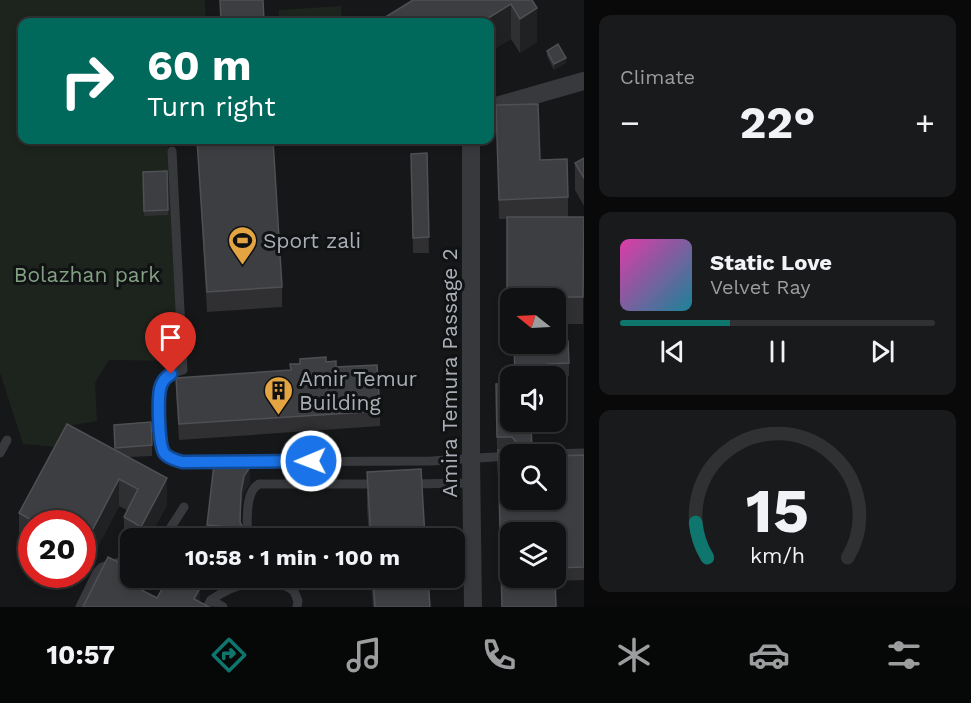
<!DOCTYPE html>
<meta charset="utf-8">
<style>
body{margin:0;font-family:"Work Sans",sans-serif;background:#191a1b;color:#f1f3f6;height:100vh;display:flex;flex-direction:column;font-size:22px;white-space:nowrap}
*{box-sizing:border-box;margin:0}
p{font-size:20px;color:#9c9d9f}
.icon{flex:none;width:33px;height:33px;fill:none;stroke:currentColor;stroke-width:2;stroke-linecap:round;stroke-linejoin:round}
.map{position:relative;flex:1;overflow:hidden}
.panel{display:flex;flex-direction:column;gap:15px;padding:15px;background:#09090a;width:387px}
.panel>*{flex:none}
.banner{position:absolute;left:18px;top:18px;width:476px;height:126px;border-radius:12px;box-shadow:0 3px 9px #0003,0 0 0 2px #303132;background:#00695c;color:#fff;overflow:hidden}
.needle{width:39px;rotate:288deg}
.buttons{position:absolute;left:500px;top:288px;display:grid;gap:12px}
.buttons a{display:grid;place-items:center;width:66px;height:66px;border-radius:12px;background:#101112;box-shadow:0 3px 9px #0003,0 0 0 2px #303132;font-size:30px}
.speed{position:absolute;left:18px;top:510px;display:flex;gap:12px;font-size:30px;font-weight:700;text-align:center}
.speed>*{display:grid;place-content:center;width:78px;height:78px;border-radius:50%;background:#101112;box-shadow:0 3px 9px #0003,0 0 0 2px #303132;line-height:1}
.speed .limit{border:9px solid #d22;background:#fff;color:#111}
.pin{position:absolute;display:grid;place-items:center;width:51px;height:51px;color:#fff;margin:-62px -26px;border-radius:50% 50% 50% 0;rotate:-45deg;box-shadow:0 0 6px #0007}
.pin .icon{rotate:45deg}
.me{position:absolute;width:66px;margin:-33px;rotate:269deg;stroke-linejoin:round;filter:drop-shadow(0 0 4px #0008)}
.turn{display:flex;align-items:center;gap:21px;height:126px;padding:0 30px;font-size:27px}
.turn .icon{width:78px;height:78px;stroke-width:2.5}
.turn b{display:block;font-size:42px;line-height:51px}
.big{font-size:45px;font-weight:700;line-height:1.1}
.panel .tile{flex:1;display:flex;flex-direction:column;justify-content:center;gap:9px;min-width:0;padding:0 21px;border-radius:12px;background:#191a1b}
.panel .dial{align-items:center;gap:0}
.dial svg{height:156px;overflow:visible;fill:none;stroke:#303132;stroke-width:7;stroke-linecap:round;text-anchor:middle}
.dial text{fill:#f1f3f6;stroke:none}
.song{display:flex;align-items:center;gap:18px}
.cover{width:72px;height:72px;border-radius:9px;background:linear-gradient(135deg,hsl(320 70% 55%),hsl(190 70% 35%))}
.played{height:6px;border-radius:3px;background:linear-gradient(90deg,#0f766e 35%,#303132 35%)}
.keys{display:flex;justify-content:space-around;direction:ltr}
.heat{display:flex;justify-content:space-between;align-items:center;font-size:33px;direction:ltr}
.trip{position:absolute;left:120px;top:528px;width:345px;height:60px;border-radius:12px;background:#101112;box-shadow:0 3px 9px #0003,0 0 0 2px #303132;font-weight:700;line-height:60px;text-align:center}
.tabs{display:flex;height:96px;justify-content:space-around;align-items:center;background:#060707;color:#9c9d9f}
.tabs .icon{width:42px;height:42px}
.tabs .current{color:#0f766e}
.tabs b{font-size:27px;color:#f1f3f6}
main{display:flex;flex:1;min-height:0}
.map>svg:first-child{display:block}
.green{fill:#1d231d}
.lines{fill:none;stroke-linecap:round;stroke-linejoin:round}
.lane{stroke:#38393d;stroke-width:9}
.street{stroke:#38393d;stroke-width:18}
.wall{fill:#303033;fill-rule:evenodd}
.shaded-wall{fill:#202122}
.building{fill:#3d3e41;stroke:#4e5054;stroke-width:1.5}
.route-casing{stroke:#114b97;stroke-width:15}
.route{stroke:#1a73e8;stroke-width:10}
.labels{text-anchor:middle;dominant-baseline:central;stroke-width:6;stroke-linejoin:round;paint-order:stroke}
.poi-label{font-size:21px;fill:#a9aeb7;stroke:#111213;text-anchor:start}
.park-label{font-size:21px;fill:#82a182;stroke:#111213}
.street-label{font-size:21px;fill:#a9aeb7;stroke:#111213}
</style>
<main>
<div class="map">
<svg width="584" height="607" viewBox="0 0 584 607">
<rect width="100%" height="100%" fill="#161718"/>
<g class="green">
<polygon points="0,0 205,0 206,22 22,22 22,140 168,140 178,361 109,360 95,383 97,421 68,426 56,447 23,444 0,373"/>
<polygon points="341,6 342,22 279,22 279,10"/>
</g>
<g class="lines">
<g class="lane">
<path d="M172 151 183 370C176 372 167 374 163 381 157 390 158 440 163 450 166 458 175 460 182 462L431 461 510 456"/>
<polyline points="0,453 7,440"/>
<polyline points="550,454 584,453"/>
<polyline points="411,484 471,483"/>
<polyline points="164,538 184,507"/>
<path d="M247 538C248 523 244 492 259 484H379"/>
<path d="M211 600C234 584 268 572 294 591L298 601 297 607"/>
<polyline points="80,607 97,572 102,567 130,559"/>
<polyline points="207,607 211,600 223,607"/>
</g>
<g class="street">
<polyline points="489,108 584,81"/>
<polyline points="471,140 471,458 473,607"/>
</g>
</g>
<g class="wall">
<polygon points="532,0 537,42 520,53 511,39 489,52 489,22 383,22"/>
<polygon points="547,51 566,63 554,70 547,56"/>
<polygon points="496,105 568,197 568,217 583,292 583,324 555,324 555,298 510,298 510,324 507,324 507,219 499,219"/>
<polygon points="197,140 273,140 282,287 282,307 207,312"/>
<polygon points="427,153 429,253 413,253 411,154"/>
<polygon points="584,158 584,206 575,190 575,163"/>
<polygon points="167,171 168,215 144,216 143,172"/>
<polygon points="514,344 569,363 569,376 514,376"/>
<polygon points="326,362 336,367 380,411 380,426 179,440 176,393 176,378 290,370 290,364"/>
<path d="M496 384H510V422H531L532 454H510V500H555V456L584 455V580L555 581 556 607H502L498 450H502H497ZM510 532H555V578H510Z"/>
<polygon points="114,425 152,445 152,456 128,457 167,505 149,538 130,538 130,548 124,545 124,517 127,510 119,506 83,575 82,524 32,524 32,574 45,574 42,579 38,581 32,580 27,571 27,544 19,540 19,513 115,450"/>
<polygon points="367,472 425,538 369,538 367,507"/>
<polygon points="250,483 244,492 241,507 241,523 243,528 243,538 207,538 207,525"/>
<polygon points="371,578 428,578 430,607 373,607"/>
</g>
<g class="shaded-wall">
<polygon points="511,4 511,39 489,52 489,22 482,22"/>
<polygon points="537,8 537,42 520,53 520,19"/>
<polygon points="566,58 566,63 554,70 554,64"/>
<polygon points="250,467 250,483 244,492 241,507 241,492 244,476"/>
<polygon points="167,478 167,505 149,538 141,538 141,527"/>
<polygon points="119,479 119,506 83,575 83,548"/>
<polygon points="126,566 126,586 120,579"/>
<polygon points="38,574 45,574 42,579 38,581"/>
<polygon points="200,588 200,607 194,599"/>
</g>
<g class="building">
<polygon points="220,0 263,0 264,22 221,22"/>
<polygon points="413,0 532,0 537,8 520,19 511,4 482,22 463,22 461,20 456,22 383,22 387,16"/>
<polygon points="558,44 566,58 554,64 547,51"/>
<polygon points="538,104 540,160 567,159 568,197 499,200 496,105"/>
<polygon points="197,140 273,140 282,287 207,292"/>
<polygon points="427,153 429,237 413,238 411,154"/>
<polygon points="584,158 584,178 575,163"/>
<polygon points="167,171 168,210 144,211 143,172"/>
<polygon points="507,217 584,217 583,297 507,297"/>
<polygon points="568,341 569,363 547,364 547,376 515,376 514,344 555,344 555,342"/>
<polygon points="326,357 326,362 336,361 336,367 377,365 380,411 179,424 176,378 291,370 290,364 300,364 300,359"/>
<polygon points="496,384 510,384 510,422 531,422 532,454 510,454 510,500 555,500 555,456 584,455 584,567 555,568 555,532 510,532 510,578 555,578 556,607 502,607 498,450 513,449 517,443 512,437 497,437"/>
<polygon points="151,422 152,445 115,448 114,425"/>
<polygon points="67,424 167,478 141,527 124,517 138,489 119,479 83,548 82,524 38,524 19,513"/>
<polygon points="214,464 250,467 244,476 241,492 240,522 243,528 207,525"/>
<polygon points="421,469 425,538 371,538 367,472"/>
<polygon points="32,536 32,552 27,544"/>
<polygon points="108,557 126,566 120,579 157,598 168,578 179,578 200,588 194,599 209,607 83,607"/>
<polygon points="373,578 428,578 430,607 375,607"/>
</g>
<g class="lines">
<defs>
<path id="route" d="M171 374C165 378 162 381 160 389 158 400 158 446 165 454 170 459 176 460 182 462L311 461"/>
</defs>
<use href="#route" class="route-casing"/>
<use href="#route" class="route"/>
</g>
<defs>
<symbol id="stadium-pin" viewBox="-11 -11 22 30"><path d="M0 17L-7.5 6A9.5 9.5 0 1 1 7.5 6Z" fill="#e5a442" stroke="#111213"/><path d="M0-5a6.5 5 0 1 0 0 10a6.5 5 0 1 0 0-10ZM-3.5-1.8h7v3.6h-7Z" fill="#111"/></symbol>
<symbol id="building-pin" viewBox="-11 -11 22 30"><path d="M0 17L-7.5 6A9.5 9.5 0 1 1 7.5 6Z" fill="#e5a442" stroke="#111213"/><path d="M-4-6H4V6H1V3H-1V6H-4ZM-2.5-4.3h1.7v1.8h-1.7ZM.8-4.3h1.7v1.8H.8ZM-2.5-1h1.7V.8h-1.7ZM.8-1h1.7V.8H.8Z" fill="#111"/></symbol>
</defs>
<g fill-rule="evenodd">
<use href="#stadium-pin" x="226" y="224" width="33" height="45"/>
<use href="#building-pin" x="262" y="374" width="33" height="45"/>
</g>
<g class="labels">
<g class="poi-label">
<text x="263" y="240">Sport zali</text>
<text x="299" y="378">Amir Temur<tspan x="299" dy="24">Building</tspan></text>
</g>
<g class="park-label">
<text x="87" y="274">Bolazhan park</text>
</g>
<g class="street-label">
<text transform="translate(449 373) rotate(-90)">Amira Temura Passage 2</text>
</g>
</g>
</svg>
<div class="buttons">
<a><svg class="needle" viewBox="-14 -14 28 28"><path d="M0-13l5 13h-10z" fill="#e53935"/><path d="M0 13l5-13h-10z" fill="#9c9d9f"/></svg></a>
<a><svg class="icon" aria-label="sound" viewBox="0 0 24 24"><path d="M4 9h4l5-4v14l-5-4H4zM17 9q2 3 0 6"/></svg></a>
<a><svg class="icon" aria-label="search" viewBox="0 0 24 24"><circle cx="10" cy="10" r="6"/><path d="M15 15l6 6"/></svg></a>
<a><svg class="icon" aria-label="layers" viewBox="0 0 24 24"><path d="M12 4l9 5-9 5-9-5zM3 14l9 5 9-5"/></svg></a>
</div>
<div class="speed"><div class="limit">20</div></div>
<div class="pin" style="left:171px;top:374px;background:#d93025"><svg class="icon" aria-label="arrive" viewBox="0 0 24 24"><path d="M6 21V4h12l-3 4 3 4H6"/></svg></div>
<svg class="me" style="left:311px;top:461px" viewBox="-20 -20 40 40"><circle r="17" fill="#1a73e8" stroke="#fff" stroke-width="3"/><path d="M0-11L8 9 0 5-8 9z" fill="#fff"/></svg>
<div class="trip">10:58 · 1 min · 100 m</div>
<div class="banner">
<div class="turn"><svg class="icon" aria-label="right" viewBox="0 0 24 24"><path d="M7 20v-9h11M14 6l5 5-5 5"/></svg><div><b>60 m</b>Turn right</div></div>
</div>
</div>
<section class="panel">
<div class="tile"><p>Climate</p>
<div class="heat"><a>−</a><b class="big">22°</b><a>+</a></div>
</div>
<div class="tile">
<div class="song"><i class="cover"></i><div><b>Static Love</b><p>Velvet Ray</p></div></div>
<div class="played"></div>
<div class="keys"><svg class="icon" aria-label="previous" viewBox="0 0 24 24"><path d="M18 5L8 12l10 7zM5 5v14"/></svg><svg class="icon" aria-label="pause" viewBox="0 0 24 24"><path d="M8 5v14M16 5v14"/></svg><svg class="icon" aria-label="next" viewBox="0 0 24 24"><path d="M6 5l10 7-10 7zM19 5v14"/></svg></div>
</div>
<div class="tile dial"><svg viewBox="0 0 100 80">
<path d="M14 69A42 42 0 1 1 86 69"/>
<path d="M14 69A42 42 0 0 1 8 51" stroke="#0f766e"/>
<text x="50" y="56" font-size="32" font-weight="700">15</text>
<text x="50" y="72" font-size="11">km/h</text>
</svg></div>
</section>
</main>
<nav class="tabs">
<b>10:57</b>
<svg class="icon current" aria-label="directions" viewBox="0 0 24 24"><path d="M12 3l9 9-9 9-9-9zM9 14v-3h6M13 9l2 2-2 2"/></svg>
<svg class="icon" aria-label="music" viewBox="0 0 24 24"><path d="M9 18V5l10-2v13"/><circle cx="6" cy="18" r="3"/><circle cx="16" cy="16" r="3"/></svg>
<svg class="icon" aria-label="phone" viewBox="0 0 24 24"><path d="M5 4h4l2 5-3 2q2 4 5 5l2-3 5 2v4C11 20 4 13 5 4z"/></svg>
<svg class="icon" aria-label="climate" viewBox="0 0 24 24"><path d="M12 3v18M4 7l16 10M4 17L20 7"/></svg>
<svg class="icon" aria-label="car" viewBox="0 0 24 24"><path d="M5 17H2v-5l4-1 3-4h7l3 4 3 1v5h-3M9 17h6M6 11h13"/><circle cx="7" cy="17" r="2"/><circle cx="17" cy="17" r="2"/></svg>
<svg class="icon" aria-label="filters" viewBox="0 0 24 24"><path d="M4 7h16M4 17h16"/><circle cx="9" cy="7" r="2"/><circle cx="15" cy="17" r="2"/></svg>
</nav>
